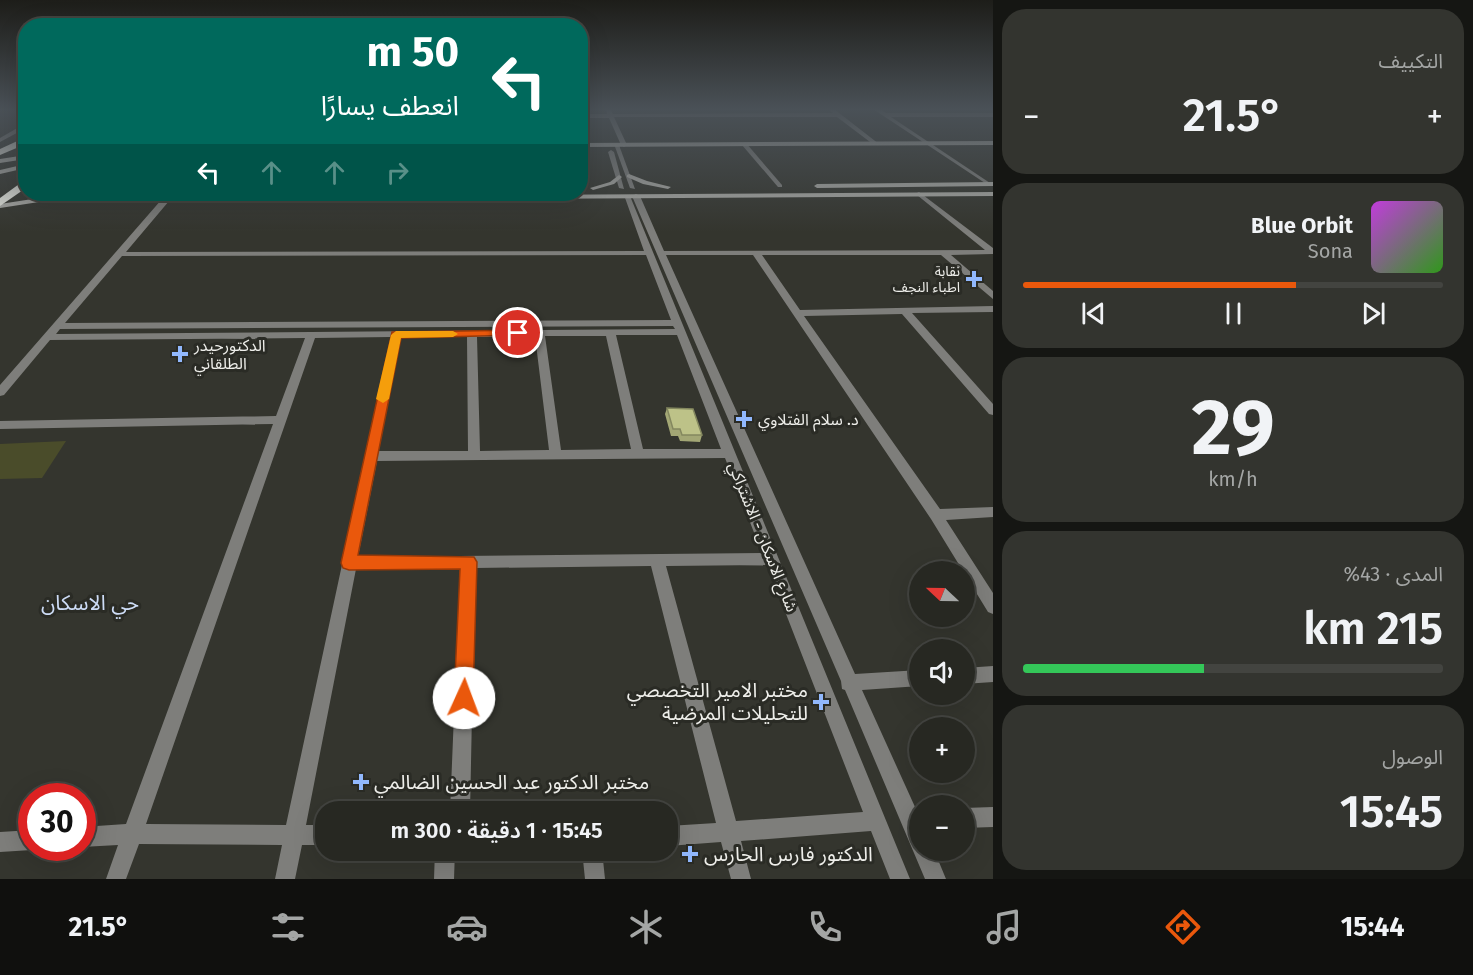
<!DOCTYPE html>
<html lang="ar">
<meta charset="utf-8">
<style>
body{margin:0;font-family:"Fira Sans","Noto Sans Arabic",sans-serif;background:#33342f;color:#f1f3f6;direction:rtl;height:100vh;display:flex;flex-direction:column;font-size:22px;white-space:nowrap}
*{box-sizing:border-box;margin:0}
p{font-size:20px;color:#a4a6a5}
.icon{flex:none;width:33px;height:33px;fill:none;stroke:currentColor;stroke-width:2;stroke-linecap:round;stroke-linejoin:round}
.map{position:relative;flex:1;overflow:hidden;direction:ltr}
.sheet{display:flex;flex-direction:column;gap:9px;padding:9px;background:#151613;width:480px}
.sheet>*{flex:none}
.hud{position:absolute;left:18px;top:18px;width:570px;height:183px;border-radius:24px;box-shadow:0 6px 24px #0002,0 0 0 2px #434440;direction:rtl;background:#00695c;color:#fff;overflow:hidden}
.needle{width:39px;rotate:292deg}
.controls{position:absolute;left:909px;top:561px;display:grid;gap:12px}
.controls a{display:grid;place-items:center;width:66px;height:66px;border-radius:50%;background:#272822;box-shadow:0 6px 24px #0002,0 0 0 2px #434440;font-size:30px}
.speed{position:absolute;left:18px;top:783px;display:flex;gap:12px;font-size:30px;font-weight:700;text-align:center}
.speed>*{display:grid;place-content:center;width:78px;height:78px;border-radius:50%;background:#272822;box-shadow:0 6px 24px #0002,0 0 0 2px #434440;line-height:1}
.speed .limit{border:9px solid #d22;background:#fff;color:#111}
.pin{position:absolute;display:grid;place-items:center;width:51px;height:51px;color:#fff;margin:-26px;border:3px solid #fff;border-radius:50%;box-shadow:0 2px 6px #0007}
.me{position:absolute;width:66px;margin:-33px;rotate:2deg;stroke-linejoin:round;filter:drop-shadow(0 0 4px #0008)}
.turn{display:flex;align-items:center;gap:21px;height:126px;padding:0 30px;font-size:27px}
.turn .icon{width:78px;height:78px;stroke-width:2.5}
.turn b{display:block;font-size:42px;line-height:51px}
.lanes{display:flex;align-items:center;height:57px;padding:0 30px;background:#0003;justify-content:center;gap:30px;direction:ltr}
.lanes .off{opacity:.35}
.big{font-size:45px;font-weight:600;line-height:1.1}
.sheet .tile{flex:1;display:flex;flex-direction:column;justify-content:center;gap:9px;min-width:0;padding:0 21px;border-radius:24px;background:#33342f}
.sheet .dial{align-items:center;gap:0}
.dial b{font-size:78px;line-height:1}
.song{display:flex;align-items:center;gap:18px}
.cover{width:72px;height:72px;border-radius:9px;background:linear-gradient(135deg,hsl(290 70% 55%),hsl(110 70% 35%))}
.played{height:6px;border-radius:3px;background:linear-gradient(90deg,#ea580c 65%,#434440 65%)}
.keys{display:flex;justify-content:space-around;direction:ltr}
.heat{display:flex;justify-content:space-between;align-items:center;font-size:33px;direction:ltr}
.charge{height:9px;border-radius:4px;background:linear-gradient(90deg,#34c759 43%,#434440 0)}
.trip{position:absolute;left:315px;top:801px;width:363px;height:60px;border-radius:24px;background:#272822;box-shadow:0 6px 24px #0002,0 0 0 2px #434440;font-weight:600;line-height:60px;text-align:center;direction:rtl}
.menu{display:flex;height:96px;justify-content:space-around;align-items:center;background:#10100e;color:#a4a6a5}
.menu .icon{width:42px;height:42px}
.menu .active{color:#ea580c}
.menu b{font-size:27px;color:#f1f3f6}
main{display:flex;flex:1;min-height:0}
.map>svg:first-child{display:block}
.green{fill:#4a4c2a}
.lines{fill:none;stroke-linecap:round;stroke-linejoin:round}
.street{fill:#7e7e7b;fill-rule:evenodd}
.secondary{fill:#a8a8a3;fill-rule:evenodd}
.highway{fill:#e5e6de;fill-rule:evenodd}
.wall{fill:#a3a775}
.building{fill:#bdc288;stroke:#84885f;stroke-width:1.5}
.route{fill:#ea580c;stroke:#983908;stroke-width:1.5}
.slow{fill:#f59e0b}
.poi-dot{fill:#91b8fd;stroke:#2a2b25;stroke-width:2}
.labels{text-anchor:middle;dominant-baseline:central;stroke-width:6;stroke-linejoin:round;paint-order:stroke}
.far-poi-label{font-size:14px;fill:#eeeeea;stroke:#2a2b25;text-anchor:end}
.poi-label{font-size:16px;fill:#eeeeea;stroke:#2a2b25;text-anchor:start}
.street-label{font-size:16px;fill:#eeeeea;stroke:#2a2b25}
.near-poi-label{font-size:20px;fill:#eeeeea;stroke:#2a2b25;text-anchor:start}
.near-neighbourhood-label{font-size:21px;fill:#cddcf6;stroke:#2a2b25}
</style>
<main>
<section class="sheet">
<div class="tile"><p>التكييف</p>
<div class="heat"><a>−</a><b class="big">21.5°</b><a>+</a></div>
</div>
<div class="tile">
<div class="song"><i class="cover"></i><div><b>Blue Orbit</b><p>Sona</p></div></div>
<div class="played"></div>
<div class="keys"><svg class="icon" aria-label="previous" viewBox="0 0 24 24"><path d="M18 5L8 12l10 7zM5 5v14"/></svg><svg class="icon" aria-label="pause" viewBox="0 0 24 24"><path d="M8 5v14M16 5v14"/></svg><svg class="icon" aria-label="next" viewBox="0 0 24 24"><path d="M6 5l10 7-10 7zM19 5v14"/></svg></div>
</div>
<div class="tile dial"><b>29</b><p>km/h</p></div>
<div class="tile"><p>المدى · 43%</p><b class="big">215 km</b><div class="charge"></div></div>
<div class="tile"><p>الوصول</p><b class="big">15:45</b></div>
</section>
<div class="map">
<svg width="993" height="879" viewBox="0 0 993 879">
<rect width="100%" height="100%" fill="#34352e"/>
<polygon class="green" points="66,441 42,478 0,479 0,444"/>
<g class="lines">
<g class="street">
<polygon points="606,109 610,109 613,114 833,113 829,110 834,109 879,144 874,145 837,117 614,117 627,145 624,147 621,145 609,118 580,118 580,114 607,114"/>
<polygon points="873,109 880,109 886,113 993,113 993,117 891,117 993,185 988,185"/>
<polygon points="26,123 26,128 0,142 0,138"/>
<polygon points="742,143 746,143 782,185 782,187 778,187 742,145"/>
<polygon points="614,144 619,145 635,189 630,188"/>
<polygon points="611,150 614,152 624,189 619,188 608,152"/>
<polygon points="919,192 993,248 993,254 951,255 993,291 993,299 941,255 762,255 800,310 993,306 993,312 912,313 993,404 993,415 989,414 902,314 804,316 940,509 993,507 993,517 946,520 993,593 993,614 988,612 931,519 753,255 666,255 855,674 920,670 920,686 862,690 920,818 920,850 934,850 946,879 925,879 845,690 842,689 841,681 632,196 636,194 640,196 664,251 985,250 917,195 917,193"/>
<path d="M624 195 630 196 910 879H890L871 831 741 841 751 879H731L721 842 668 846V826L716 823 651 566 475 568 470 812H450L460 568 356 569 306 825H326V845H302L295 879H275L282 845 139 844 126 879H106L118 845 82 847V827L126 824 273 424 0 429V421L276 416 305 338 50 340 4 395 0 396V385L162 199 169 201 126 252 644 251ZM646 255 671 320 65 323 122 256ZM673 326 675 329 56 334 60 329ZM616 335H677L721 449H643ZM535 336 549 450 480 451 477 337ZM545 336H606L631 449 561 450ZM391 337 286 825 146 824 315 338ZM401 337H467L468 451H378ZM725 458 762 553 358 557 377 461ZM767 565 863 812 736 821 666 566Z"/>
<polygon points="993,666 993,682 964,684 964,668"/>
<polygon points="993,807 993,827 964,828 964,808"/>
<polygon points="32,830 32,848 38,848 32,850 0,852 0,832"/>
<polygon points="435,850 455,850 454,879 434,879"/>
<polygon points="582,850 602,850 605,879 585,879"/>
</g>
<g class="secondary">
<polygon points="993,141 993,145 580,147 580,143"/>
<polygon points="26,155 26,159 0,163 0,159"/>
<polygon points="26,164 26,168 0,174 0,170"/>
<polygon points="629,174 647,181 671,187 668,189 643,184 627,177 627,175"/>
<polygon points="619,175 622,177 614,184 593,190 590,188 610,182"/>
<polygon points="993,182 993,186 817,188 814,186 817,184"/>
<polygon points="993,192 993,196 39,202 0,208 0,204 39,198"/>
</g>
<g class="highway">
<polygon points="26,137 26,144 0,155 0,149"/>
<polygon points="26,179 26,188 0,206 0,198"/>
</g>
</g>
<polygon class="wall" points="667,408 702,435 700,442 680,441 678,436 671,436 665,414"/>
<polygon class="building" points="667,408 693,409 702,435 682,435 680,429 673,429"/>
<linearGradient id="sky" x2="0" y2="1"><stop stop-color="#1d1d19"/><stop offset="0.47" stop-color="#4a5157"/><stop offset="1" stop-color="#4a5157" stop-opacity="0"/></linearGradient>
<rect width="993" height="232" fill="url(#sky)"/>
<polygon class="route" points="518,330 522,331 522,335 401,338 358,555 474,557 477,562 473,698 471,705 464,708 457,705 454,698 460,569 349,570 343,568 341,563 392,332"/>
<polygon class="slow" points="396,331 453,331 458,334 453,337 401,338 389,399 383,403 376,399 391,335"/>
<g class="poi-dot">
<path d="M971 270h6v6h6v6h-6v6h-6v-6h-6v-6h6z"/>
<path d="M177 345h6v6h6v6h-6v6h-6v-6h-6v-6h6z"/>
<path d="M741 410h6v6h6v6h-6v6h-6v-6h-6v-6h6z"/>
<path d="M818 693h6v6h6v6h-6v6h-6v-6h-6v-6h6z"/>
<path d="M358 773h6v6h6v6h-6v6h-6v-6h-6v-6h6z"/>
<path d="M687 845h6v6h6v6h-6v6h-6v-6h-6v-6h6z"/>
</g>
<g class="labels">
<g class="far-poi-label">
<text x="960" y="271">نقابة<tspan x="960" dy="16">اطباء النجف</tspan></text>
</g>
<g class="poi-label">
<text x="194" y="345">الدكتورحيدر<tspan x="194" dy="18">الطلقاني</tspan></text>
<text x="758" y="419">د. سلام الفتلاوي</text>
</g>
<g class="street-label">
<text transform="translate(763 537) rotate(68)">شارع الاسكان - الاشتراكي</text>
</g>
<g class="near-poi-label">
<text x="808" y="690" text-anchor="end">مختبر الامير التخصصي<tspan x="808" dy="23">للتحليلات المرضية</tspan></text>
<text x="374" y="782">مختبر الدكتور عبد الحسين الضالمي</text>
<text x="704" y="854">الدكتور فارس الحارس</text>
</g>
<g class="near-neighbourhood-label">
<text x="90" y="603">حي الاسكان</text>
</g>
</g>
</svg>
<div class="controls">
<a><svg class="needle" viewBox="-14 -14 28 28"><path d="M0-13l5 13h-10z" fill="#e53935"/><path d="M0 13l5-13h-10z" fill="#a4a6a5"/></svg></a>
<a><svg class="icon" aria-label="sound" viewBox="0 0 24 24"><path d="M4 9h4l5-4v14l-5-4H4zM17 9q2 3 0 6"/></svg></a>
<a>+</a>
<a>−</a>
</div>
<div class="speed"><div class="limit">30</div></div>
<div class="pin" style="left:518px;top:333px;background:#d93025"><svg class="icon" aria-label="arrive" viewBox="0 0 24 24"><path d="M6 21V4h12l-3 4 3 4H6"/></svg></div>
<svg class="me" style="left:464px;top:698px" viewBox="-20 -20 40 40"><circle r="19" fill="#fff"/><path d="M0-13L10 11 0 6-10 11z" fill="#ea580c"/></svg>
<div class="trip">15:45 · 1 دقيقة · 300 m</div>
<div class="hud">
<div class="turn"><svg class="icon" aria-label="left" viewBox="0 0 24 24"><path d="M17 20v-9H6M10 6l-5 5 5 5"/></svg><div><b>50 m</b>انعطف يسارًا</div></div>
<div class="lanes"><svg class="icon" aria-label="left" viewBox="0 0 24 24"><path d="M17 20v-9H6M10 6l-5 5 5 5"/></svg><svg class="icon off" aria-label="ahead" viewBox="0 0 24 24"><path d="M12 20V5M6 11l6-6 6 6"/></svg><svg class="icon off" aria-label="ahead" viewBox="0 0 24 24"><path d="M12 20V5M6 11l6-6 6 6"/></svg><svg class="icon off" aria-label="right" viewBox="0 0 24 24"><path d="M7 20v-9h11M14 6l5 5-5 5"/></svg></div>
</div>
</div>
</main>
<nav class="menu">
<b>15:44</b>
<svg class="icon active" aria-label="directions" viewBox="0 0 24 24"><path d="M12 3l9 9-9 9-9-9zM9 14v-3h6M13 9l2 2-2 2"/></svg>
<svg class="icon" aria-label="music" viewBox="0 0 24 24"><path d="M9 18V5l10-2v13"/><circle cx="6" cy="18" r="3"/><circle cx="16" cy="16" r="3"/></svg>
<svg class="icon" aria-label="phone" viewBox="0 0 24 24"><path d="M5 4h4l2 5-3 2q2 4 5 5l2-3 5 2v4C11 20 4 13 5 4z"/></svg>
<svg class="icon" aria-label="climate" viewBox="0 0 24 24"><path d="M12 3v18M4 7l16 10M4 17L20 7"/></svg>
<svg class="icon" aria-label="car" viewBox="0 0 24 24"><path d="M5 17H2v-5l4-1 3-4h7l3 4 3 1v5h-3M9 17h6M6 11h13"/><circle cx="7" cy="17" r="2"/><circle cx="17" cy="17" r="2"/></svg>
<svg class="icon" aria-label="filters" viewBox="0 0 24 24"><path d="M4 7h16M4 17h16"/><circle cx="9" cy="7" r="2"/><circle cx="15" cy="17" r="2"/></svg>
<b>21.5°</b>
</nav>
